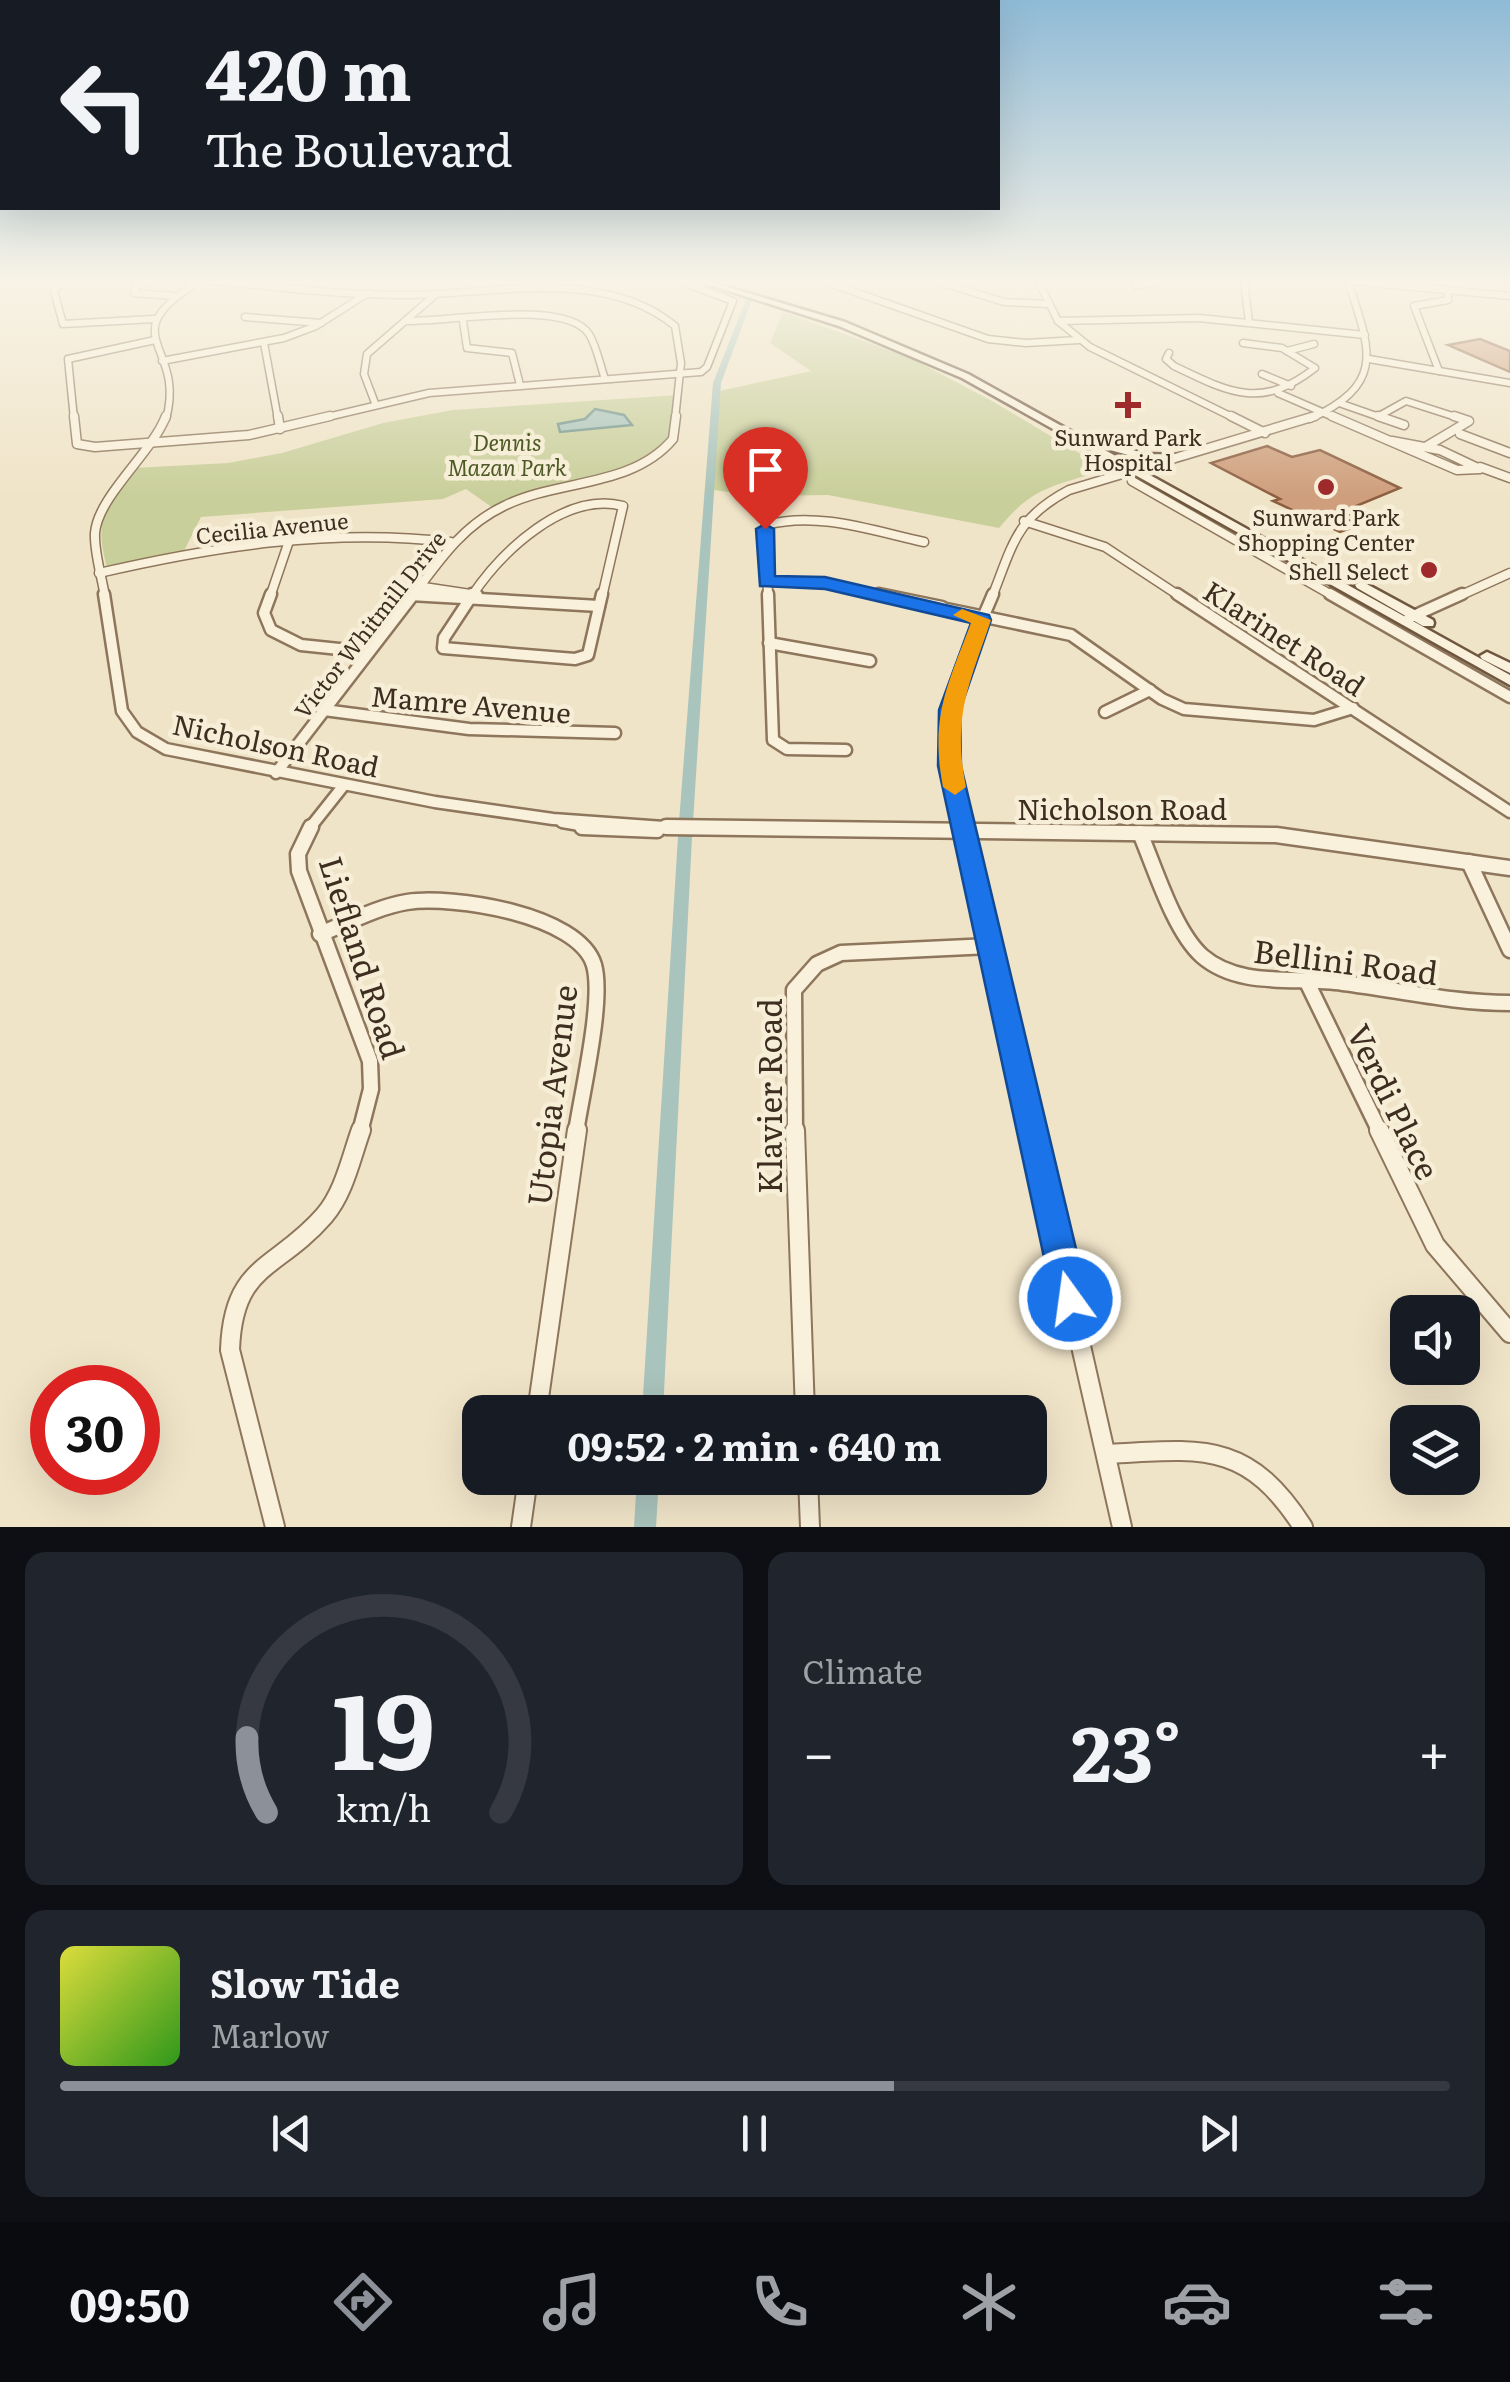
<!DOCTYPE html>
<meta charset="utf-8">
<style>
body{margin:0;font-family:Literata,serif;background:#20242c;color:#f1f3f6;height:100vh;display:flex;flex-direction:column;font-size:38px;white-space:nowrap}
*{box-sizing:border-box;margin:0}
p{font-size:32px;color:#9ea1a6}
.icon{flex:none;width:55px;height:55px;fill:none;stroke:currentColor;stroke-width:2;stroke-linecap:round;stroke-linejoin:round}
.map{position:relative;height:1527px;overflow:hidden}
.side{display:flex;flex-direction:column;gap:25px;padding:25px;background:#0d0f14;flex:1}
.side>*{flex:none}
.guide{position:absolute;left:0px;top:0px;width:1000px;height:210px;box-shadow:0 10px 40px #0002;background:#171b24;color:#f1f3f6;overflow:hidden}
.fabs{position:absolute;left:1390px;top:1295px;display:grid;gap:20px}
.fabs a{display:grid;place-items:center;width:90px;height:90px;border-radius:20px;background:#171b24;box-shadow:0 10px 40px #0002;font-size:50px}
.speed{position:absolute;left:30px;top:1365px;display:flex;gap:20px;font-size:50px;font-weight:700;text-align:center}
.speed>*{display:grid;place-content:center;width:130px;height:130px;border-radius:50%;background:#171b24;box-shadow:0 10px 40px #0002;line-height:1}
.speed .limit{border:15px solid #d22;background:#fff;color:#111}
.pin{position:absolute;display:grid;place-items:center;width:85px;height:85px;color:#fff;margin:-102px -42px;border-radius:50% 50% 50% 0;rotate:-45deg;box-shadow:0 0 10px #0007}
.pin .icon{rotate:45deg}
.me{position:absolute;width:110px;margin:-55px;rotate:346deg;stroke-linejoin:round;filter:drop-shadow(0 0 8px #0008)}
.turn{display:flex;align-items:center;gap:35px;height:210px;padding:0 40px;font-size:45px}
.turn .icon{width:130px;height:130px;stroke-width:2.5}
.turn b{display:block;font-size:70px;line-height:85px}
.big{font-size:75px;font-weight:700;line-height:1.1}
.side .tile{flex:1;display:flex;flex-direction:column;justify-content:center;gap:15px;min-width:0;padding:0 35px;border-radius:20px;background:#20242c}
.side .dial{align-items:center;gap:0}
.dial svg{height:260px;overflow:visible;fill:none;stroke:#363941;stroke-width:7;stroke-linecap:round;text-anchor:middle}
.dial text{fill:#f1f3f6;stroke:none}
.song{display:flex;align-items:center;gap:30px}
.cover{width:120px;height:120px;border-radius:15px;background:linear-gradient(135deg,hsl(60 70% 55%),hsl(110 70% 35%))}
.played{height:10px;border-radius:5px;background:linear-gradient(90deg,#8c9099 60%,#363941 60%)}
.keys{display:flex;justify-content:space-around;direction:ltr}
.heat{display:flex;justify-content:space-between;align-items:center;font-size:55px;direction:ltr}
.side .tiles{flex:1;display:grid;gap:25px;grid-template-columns:1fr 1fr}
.tile:last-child{grid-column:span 2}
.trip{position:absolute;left:462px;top:1395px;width:585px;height:100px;border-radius:20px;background:#171b24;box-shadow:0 10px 40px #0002;font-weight:700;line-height:100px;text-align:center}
.menu{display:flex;height:160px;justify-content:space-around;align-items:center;background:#090b0e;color:#9ea1a6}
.menu .icon{width:70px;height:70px}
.menu .selected{color:#8c9099}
.menu b{font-size:45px;color:#f1f3f6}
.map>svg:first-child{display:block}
.green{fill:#c9cf9b}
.water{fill:#a9c4bc;stroke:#6f938a;stroke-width:2.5}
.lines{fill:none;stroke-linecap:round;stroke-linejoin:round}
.canal{fill:#a9c4bc;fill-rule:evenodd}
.building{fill:#cf9f7d;stroke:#8d5f41;stroke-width:2.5}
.street-far4-casing{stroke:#8d765c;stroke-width:9}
.street-far3-casing{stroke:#8d765c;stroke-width:11}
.street-far2-casing{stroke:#8d765c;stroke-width:15}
.street-far1-casing{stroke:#8d765c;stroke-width:19}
.street-casing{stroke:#8d765c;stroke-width:22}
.secondary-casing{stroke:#6f573f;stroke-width:5}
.street-far4{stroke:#faf1dc;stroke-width:6}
.street-far3{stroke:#faf1dc;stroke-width:8}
.street-far2{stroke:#faf1dc;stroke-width:10}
.street-far1{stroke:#faf1dc;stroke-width:14}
.street{stroke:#faf1dc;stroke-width:18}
.secondary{fill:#faf1dc;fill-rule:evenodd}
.route{fill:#1a73e8;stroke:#114b97;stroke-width:2.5}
.slow{fill:#f59e0b}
.poi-dot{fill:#9e2a2b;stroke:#f7eed8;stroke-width:4}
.labels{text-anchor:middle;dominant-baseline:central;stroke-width:9;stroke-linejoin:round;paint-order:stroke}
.far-poi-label{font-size:22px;fill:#3d2e20;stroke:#f7eed8}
.far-park-label{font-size:22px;font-style:italic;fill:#4d5a26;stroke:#f7eed8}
.far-street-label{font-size:22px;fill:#3d2e20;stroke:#f7eed8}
.street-label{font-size:28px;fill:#3d2e20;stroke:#f7eed8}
.near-street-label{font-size:32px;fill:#3d2e20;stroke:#f7eed8}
</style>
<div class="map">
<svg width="1510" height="1527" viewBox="0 0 1510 1527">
<rect width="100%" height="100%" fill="#f0e4c8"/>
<g class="green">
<path d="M783 312 911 358 992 401 1101 466 1098 472C1050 487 1032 488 999 528L828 495 759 496 706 489 715 392 811 371 770 343Z"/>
<path d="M678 395 676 441 631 468 493 508 466 489 443 499 201 517 183 553 107 568C94 519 104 508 133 468L228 463 282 453 383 423 453 410Z"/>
</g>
<polygon class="water" points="595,409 624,415 632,425 560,432 558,424 585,419"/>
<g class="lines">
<g class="canal">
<polygon points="750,281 756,281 753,288 748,287"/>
<polygon points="750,295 753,297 721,383 693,822 691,825 681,825 679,822 713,383 747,297"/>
<polygon points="685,832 690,833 692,837 663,1412 642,1412 678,837 680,833"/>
<polygon points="637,1478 659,1478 656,1527 634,1527"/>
</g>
</g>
<g class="building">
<polygon points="1480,339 1510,351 1510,372 1448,345"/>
<polygon points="1267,446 1292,457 1320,450 1400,488 1356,506 1363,509 1342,517 1359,525 1340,532 1273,501 1280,499 1211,463"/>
</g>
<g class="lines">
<defs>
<g id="street-far4">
<polyline points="63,281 54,291 63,324 154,319"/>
<polyline points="149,281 136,286 134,293 173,296"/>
<path d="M210 281C273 286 337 295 401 295 489 296 601 265 675 326L681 363 675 419"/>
<polyline points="824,281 988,339 1026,343 1079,340"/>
<polyline points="936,281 1004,302 1048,304"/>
<polyline points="1038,281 1058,321 1090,347 1236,419"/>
<polyline points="1244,281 1249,322"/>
<polyline points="1351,281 1510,296"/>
<polyline points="1136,286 1160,281"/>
<polyline points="245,317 321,323"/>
<path d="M405 321C445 323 565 298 589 334 597 347 600 365 605 379"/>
<polyline points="463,321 467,348 512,353 520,385"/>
<polyline points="1058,321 1199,318 1365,335"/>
<polyline points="264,343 278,419"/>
<polyline points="1287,351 1314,344"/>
<path d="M1169 353 1166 359 1174 366C1230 393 1261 410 1315 368L1282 348 1243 343"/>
<polyline points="1369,359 1510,383"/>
<polyline points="162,361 284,338 316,326 368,293"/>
<polyline points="1439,371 1414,306 1448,300 1447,290"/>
<polyline points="1262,374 1291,386"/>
<polyline points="1278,393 1338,419"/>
<polyline points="375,403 364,374 367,354 435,295"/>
<polyline points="1342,404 1385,419"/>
<polyline points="1379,416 1406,401 1462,419"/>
<polyline points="74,419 68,359 155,340"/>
<path d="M166 419C187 344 109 336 200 281"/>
<polyline points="319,419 429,393 701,372 707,367 733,301 687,284"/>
<path d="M1310 419C1387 383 1370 350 1348 281"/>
</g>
<g id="street-far3">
<polyline points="74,416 77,444 95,447 249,435 330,416"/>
<polyline points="278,416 280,429"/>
<polyline points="1231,416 1265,433"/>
<polyline points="1332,416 1457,470 1480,469 1440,450 1392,441"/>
<polyline points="1378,416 1404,425"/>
<polyline points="1460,434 1510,453"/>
<polyline points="1427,446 1469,421 1454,416"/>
<polyline points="1480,467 1510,478"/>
<polyline points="1132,481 1335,597"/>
<polyline points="1024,521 1105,547 1181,597"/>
<path d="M99 573C216 546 331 528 451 542"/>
<polyline points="766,582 818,582 891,597"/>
<polyline points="417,586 477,595"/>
<polyline points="410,595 440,597"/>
<path d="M105 597C102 577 94 553 95 533 98 496 152 453 166 416"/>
<polyline points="270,597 289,541"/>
<path d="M412 597C439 561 462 526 504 506 558 479 632 488 673 439L676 416"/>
<path d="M471 597C501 552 564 491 623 506L602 597"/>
<path d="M768 597 766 525C818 511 873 531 924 542"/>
<path d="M992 597C1013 544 1016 518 1069 490L1315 416"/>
<polyline points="1457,597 1510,573"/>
</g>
<g id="street-far2">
<polyline points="104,594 122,711 137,732 166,749 435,802 553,819 692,829"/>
<polyline points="271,594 264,613 271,630 301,645 368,652"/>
<polyline points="472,594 477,595"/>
<polyline points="473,594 444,638 443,648 575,659 588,655 602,594"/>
<polyline points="768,594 773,740 787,749 846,750"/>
<polyline points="879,594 942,607"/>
<polyline points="1177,594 1510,812"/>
<polyline points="1330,594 1510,697"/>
<polyline points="410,595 599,606"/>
<polyline points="937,607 1071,635 1162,699 1184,709 1314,720 1353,708"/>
<polyline points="1409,618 1462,594"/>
<polyline points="769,643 870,661"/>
<polyline points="324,710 469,729 615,733"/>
<polyline points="1105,712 1150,690"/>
<polyline points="276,773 414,594"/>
<polyline points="562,822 603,829"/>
<polyline points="309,829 344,785"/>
<path d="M963 829C956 796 945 762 947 728 950 682 976 636 993 594"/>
</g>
<g id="street-far1">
<polyline points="311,827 298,854 299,871 370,1061 371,1089 360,1132"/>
<polyline points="582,827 657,830"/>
<polyline points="666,827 1276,835 1510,868"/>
<polyline points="963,827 1032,1132"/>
<path d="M1140 833C1155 868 1174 931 1202 956 1240 989 1297 976 1343 983 1399 990 1453 1003 1510 1003"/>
<polyline points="1469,862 1510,950"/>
<path d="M320 934C348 923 377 907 407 902 452 895 579 914 594 965 604 1000 582 1092 576 1132"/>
<polyline points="1306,980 1380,1132"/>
<polyline points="795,1132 794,990 817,964 841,953 990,946"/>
</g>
<g id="street">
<polyline points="795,1130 805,1412"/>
<polyline points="1032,1130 1122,1527"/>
<polyline points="1379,1130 1435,1245 1510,1333"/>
<polyline points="537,1412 577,1130"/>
<path d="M1108 1454C1202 1449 1247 1440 1303 1527"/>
<polyline points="808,1478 810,1527"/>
<path d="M275 1527 230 1350C233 1263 276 1271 324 1216 344 1193 351 1158 361 1130"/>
<polyline points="521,1527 528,1478"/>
</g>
<g id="secondary">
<polygon points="697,281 708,281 845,322 968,374 1510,675 1510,685 962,378 839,326"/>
<path d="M1114 445 1147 454 1177 455 1182 458C1160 466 1133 456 1110 450V446Z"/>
<polygon points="1361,581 1433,620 1434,623 1433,626 1423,626 1357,588 1355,585"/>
<polygon points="1487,652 1510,663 1510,673 1482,659 1480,656"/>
</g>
</defs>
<use href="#street-far4" class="street-far4-casing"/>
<use href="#street-far3" class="street-far3-casing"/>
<use href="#street-far2" class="street-far2-casing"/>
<use href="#street-far1" class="street-far1-casing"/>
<use href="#street" class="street-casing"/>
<use href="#secondary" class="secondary-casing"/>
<use href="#street-far4" class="street-far4"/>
<use href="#street-far3" class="street-far3"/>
<use href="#street-far2" class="street-far2"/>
<use href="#street-far1" class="street-far1"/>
<use href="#street" class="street"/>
<use href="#secondary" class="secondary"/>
</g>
<linearGradient id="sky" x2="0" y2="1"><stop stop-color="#8fbad6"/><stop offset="0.57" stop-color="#f8f3e6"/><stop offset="1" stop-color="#f8f3e6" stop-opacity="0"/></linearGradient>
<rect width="1510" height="495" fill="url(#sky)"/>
<polygon class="route" points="765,524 774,529 775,576 825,577 989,615 991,620 960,710 961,766 1088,1299 1083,1311 1070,1317 1058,1311 1053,1299 938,766 939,710 971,623 825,589 760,586 756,529"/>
<path class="slow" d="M962 609 991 620C969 685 952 716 966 787L955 795 943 787C930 717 947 687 971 623L953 615Z"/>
<g class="poi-dot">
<path d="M1123 390h10v10h10v10h-10v10h-10v-10h-10v-10h10z"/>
<circle cx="1326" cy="487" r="10"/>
<circle cx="1429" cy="570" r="10"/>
</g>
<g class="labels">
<g class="far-poi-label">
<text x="1128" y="436">Sunward Park<tspan x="1128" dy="25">Hospital</tspan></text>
<text x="1326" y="516">Sunward Park<tspan x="1326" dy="25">Shopping Center</tspan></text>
<text x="1409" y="570" text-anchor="end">Shell Select</text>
</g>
<g class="far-park-label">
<text x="507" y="441">Dennis<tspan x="507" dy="25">Mazan Park</tspan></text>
</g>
<g class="far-street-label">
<text transform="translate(272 527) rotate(-6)">Cecilia Avenue</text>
<text transform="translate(369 624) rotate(-52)">Victor Whitmill Drive</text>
</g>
<g class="street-label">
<text transform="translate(1285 637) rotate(33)">Klarinet Road</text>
<text transform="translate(471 703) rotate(5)">Mamre Avenue</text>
<text transform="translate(276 744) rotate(12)">Nicholson Road</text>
<text x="1122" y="808">Nicholson Road</text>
</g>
<g class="near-street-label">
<text transform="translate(364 957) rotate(72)">Liefland Road</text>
<text transform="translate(1346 960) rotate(7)">Bellini Road</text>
<text transform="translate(550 1095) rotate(-83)">Utopia Avenue</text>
<text transform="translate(768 1096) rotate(-90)">Klavier Road</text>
<text transform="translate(1395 1101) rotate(64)">Verdi Place</text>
</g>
</g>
</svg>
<div class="fabs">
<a><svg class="icon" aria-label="sound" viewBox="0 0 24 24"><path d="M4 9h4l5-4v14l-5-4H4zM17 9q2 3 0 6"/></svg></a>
<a><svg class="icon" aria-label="layers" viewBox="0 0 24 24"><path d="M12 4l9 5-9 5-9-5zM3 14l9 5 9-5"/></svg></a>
</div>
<div class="speed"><div class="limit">30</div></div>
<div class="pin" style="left:765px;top:529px;background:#d93025"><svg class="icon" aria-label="arrive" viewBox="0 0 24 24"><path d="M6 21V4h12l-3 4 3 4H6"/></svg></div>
<svg class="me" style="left:1070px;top:1299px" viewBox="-20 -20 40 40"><circle r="17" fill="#1a73e8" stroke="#fff" stroke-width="3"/><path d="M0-11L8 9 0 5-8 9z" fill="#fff"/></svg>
<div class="trip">09:52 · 2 min · 640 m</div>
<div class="guide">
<div class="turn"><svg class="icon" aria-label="left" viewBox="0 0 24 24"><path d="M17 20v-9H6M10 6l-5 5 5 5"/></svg><div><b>420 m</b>The Boulevard</div></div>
</div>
</div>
<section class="side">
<div class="tiles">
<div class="tile dial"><svg viewBox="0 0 100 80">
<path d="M14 69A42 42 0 1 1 86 69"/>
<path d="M14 69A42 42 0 0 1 8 46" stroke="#8c9099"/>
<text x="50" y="56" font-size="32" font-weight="700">19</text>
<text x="50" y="72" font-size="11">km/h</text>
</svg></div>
<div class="tile"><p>Climate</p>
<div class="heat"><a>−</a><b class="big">23°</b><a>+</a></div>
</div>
<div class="tile">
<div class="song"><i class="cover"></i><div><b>Slow Tide</b><p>Marlow</p></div></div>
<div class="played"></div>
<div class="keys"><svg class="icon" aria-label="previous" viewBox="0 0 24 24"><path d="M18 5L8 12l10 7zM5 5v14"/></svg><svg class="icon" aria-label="pause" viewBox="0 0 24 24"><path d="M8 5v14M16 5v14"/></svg><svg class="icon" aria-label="next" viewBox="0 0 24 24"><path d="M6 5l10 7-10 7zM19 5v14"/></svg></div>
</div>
</div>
</section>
<nav class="menu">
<b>09:50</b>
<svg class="icon selected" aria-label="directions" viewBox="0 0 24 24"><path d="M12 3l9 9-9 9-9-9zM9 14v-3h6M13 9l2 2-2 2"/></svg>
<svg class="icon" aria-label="music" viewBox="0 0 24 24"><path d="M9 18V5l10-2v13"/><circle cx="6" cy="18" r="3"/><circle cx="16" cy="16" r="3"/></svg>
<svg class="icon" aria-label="phone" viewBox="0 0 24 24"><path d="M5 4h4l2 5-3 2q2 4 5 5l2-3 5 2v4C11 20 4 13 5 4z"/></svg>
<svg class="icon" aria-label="climate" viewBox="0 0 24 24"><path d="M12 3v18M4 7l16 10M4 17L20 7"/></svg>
<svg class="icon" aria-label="car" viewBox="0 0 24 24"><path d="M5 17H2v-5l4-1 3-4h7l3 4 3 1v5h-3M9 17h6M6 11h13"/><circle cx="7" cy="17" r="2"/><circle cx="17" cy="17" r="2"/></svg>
<svg class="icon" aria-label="filters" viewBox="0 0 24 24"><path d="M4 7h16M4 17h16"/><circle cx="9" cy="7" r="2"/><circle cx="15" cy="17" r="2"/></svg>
</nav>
